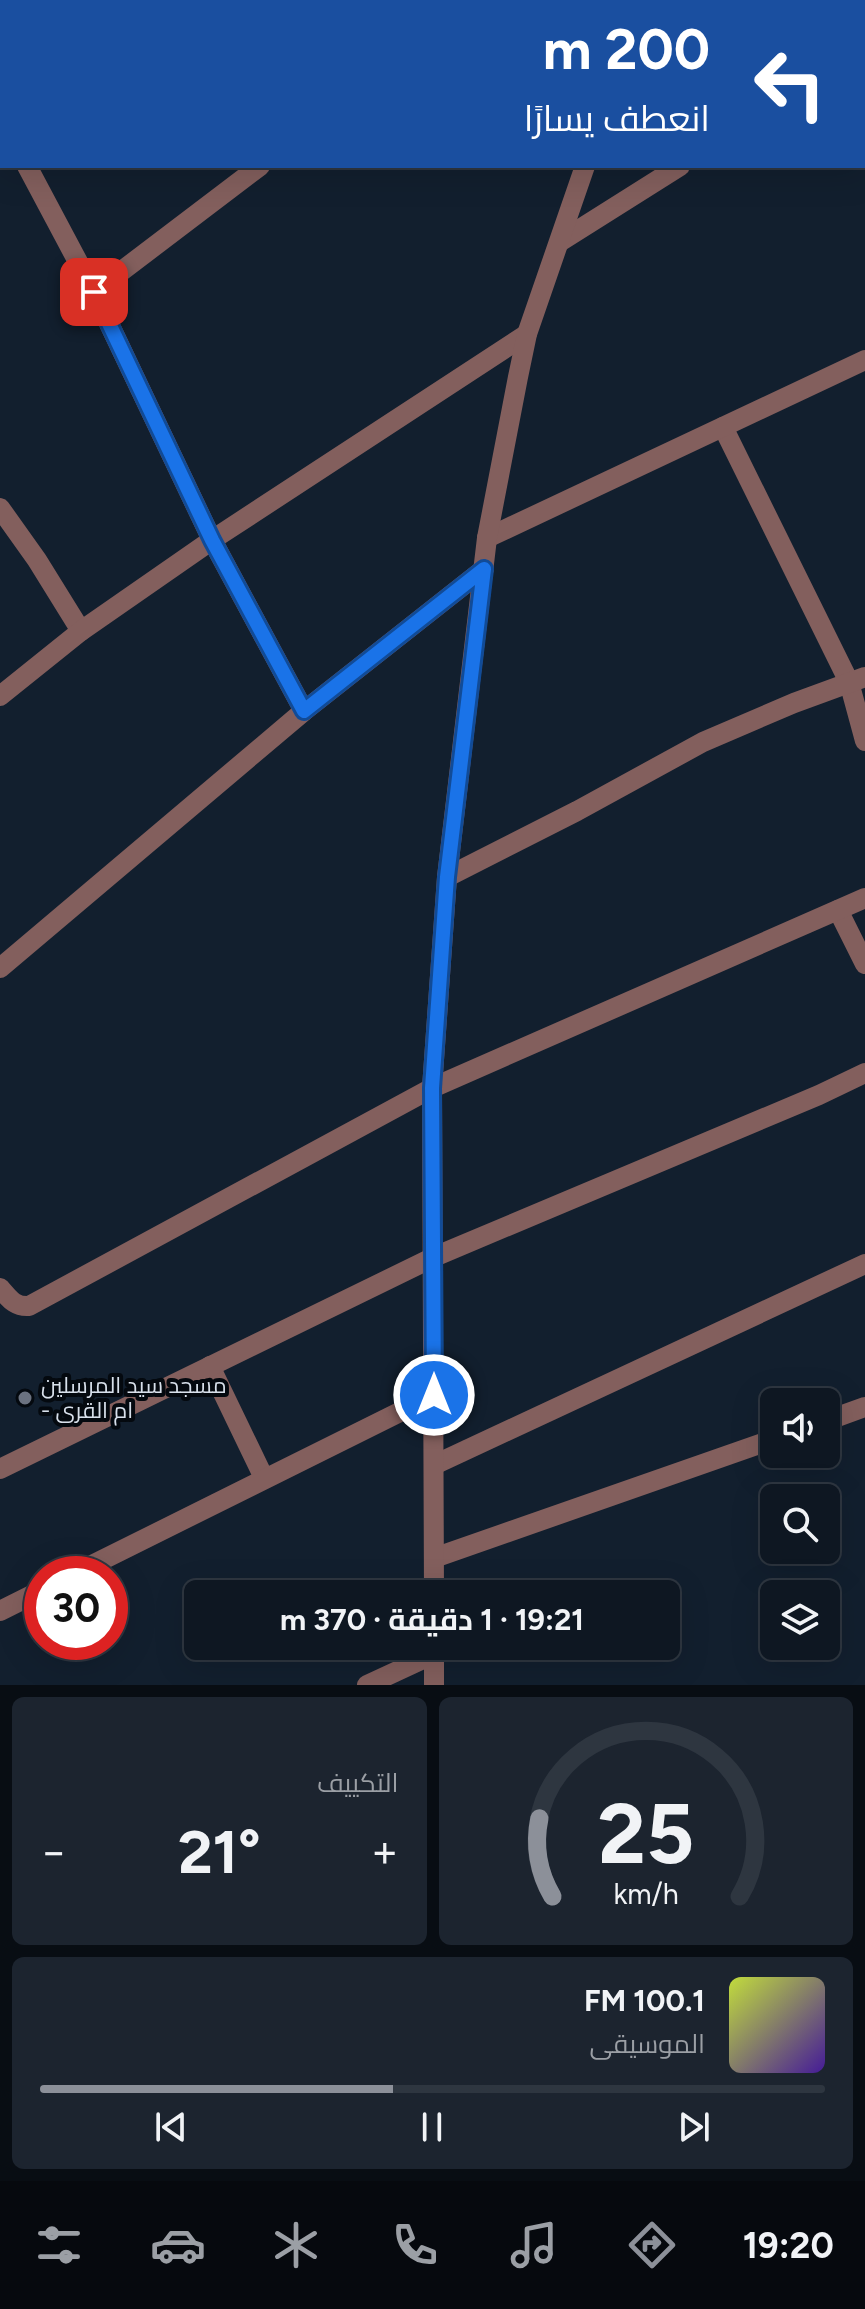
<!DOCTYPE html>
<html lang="ar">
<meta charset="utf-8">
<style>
body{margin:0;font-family:Figtree,Cairo,sans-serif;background:#1c242f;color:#f1f3f6;direction:rtl;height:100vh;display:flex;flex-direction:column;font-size:30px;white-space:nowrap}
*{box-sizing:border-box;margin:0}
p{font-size:26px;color:#9b9fa5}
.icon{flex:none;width:44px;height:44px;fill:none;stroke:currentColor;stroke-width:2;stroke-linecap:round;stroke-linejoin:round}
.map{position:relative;height:1685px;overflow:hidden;direction:ltr}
.side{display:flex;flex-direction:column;gap:12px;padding:12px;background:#080d13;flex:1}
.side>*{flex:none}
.top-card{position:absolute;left:0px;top:0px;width:866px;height:168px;box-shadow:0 8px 32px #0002,0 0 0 2px #2e3640;direction:rtl;background:#1a4fa0;color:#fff;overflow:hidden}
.tools{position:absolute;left:760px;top:1388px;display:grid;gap:16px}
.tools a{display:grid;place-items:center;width:80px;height:80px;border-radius:12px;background:#0e1722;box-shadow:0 8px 32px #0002,0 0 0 2px #2e3640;font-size:40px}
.speed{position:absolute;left:24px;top:1556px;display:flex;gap:16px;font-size:40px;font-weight:700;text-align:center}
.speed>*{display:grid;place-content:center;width:104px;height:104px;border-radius:50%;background:#0e1722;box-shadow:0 8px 32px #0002,0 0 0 2px #2e3640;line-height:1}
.speed .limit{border:12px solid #d22;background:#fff;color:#111}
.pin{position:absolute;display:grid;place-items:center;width:68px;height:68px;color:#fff;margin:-34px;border-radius:16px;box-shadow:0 4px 12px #0006}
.me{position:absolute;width:88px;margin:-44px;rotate:0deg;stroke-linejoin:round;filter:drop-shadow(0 0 6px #0008)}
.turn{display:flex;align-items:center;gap:28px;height:168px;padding:0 24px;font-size:36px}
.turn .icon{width:104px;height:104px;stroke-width:2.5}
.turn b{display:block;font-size:56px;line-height:68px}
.big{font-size:60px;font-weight:700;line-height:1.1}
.side .tile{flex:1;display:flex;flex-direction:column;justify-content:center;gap:12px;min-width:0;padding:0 28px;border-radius:12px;background:#1c242f}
.side .dial{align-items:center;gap:0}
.dial svg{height:208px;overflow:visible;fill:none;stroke:#2e3640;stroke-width:7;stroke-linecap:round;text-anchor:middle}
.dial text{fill:#f1f3f6;stroke:none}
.song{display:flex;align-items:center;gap:24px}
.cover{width:96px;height:96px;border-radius:12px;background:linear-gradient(135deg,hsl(70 70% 55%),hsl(260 70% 35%))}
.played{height:8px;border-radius:4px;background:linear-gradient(90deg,#8c9099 45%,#2e3640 45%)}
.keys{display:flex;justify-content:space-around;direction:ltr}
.heat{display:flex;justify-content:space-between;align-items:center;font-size:44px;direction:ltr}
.side .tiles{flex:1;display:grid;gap:12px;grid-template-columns:1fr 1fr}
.tile:last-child{grid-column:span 2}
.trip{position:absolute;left:184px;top:1580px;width:496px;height:80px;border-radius:12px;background:#0e1722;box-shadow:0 8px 32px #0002,0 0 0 2px #2e3640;font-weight:700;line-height:80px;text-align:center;direction:rtl}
.tabs{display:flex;height:128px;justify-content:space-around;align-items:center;background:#06090e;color:#9b9fa5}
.tabs .icon{width:56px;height:56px}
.tabs .on{color:#8c9099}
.tabs b{font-size:36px;color:#f1f3f6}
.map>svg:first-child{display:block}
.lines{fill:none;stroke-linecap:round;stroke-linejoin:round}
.minor{stroke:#835f5d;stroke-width:20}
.route-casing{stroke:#114b97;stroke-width:20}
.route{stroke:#1a73e8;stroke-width:14}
.worship-dot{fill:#6b7280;stroke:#04090f;stroke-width:3}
.labels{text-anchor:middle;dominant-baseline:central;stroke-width:8;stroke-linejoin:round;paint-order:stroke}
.poi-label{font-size:22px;fill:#d8e0eb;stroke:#04090f;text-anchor:start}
</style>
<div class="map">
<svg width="865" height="1685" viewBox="0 0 865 1685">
<rect width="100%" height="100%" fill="#121f2e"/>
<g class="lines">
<g class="minor">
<polyline points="16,2 18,0"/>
<polyline points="475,2 478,0"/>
<polyline points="621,2 621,0"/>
<polyline points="0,16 2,14"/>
<polyline points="864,48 865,48"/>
<polyline points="0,114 2,118"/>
<polyline points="27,166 94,292 212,540 304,711"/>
<polyline points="561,241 680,166"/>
<polyline points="94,292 260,166"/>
<polyline points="723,427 849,682 865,741"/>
<polyline points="0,508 37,560 81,631"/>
<polyline points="487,538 865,360"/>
<polyline points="0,696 81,631 212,540 527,334"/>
<polyline points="447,877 577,811 703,742 794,703 865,677"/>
<polyline points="838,910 865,964"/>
<polyline points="0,968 304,711 484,569"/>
<path d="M0 1288C9 1298 14 1307 29 1306L432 1088 865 898"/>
<polyline points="210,1366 264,1478"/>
<polyline points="826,1421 865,1407"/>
<polyline points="434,1465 865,1264"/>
<polyline points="0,1469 434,1257 819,1095 865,1073"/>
<polyline points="434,1558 774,1439"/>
<polyline points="74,1574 434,1395"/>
<polyline points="434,1594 432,1088 447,877 487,538 518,377 527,334 585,166"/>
<polyline points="0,1611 42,1590"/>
<polyline points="367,1685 434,1654"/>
<polyline points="434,1685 434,1646"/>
</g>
</g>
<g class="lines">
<defs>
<polyline id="route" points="94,292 212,540 304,711 484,569 447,877 432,1088 434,1395"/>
</defs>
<use href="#route" class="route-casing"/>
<use href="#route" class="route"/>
</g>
<circle class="worship-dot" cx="25" cy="1398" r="8"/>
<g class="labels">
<g class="poi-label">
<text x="41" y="1385">مسجد سيد المرسلين<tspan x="41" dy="25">- ام القرى</tspan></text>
</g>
</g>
</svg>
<div class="tools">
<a><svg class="icon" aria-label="sound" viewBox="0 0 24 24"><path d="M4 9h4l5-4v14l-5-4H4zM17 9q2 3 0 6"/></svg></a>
<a><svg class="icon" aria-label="search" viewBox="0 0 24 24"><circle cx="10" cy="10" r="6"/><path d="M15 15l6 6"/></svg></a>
<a><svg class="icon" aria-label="layers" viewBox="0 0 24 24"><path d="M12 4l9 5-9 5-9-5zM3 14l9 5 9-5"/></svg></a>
</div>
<div class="speed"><div class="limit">30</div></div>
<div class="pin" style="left:94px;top:292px;background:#d93025"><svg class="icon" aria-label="arrive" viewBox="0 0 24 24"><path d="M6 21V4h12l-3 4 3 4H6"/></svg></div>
<svg class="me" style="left:434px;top:1395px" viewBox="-20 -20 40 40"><circle r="17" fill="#1a73e8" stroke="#fff" stroke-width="3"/><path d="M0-11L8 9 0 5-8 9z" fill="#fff"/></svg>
<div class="trip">19:21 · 1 دقيقة · 370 m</div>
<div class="top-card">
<div class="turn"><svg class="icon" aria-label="left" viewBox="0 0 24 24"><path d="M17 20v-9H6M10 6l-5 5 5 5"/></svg><div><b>200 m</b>انعطف يسارًا</div></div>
</div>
</div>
<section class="side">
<div class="tiles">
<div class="tile dial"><svg viewBox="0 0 100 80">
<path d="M14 69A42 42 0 1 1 86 69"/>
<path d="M14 69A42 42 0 0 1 9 39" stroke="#8c9099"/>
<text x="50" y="56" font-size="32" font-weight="700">25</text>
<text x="50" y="72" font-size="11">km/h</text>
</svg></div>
<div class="tile"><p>التكييف</p>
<div class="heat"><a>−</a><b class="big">21°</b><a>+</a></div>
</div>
<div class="tile">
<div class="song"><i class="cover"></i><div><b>100.1 FM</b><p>الموسيقى</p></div></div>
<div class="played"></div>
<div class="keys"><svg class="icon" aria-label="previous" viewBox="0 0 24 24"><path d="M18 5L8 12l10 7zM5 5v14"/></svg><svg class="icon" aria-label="pause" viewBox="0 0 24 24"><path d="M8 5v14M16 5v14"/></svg><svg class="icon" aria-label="next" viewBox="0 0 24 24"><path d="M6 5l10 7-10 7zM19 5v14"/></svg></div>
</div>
</div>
</section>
<nav class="tabs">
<b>19:20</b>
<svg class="icon on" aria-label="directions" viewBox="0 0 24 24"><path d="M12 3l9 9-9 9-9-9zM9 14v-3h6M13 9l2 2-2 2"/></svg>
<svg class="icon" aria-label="music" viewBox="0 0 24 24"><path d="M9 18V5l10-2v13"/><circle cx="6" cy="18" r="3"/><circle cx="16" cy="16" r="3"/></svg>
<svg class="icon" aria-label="phone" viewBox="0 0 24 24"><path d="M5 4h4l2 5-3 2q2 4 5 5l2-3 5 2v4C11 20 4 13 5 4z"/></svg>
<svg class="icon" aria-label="climate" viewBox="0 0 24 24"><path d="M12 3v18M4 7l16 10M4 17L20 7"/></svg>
<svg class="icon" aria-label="car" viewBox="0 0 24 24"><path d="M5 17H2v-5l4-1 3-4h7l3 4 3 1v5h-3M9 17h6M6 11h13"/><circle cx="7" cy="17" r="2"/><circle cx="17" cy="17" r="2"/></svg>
<svg class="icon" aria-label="filters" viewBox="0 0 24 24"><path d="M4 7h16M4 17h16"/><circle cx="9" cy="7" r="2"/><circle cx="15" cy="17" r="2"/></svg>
</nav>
